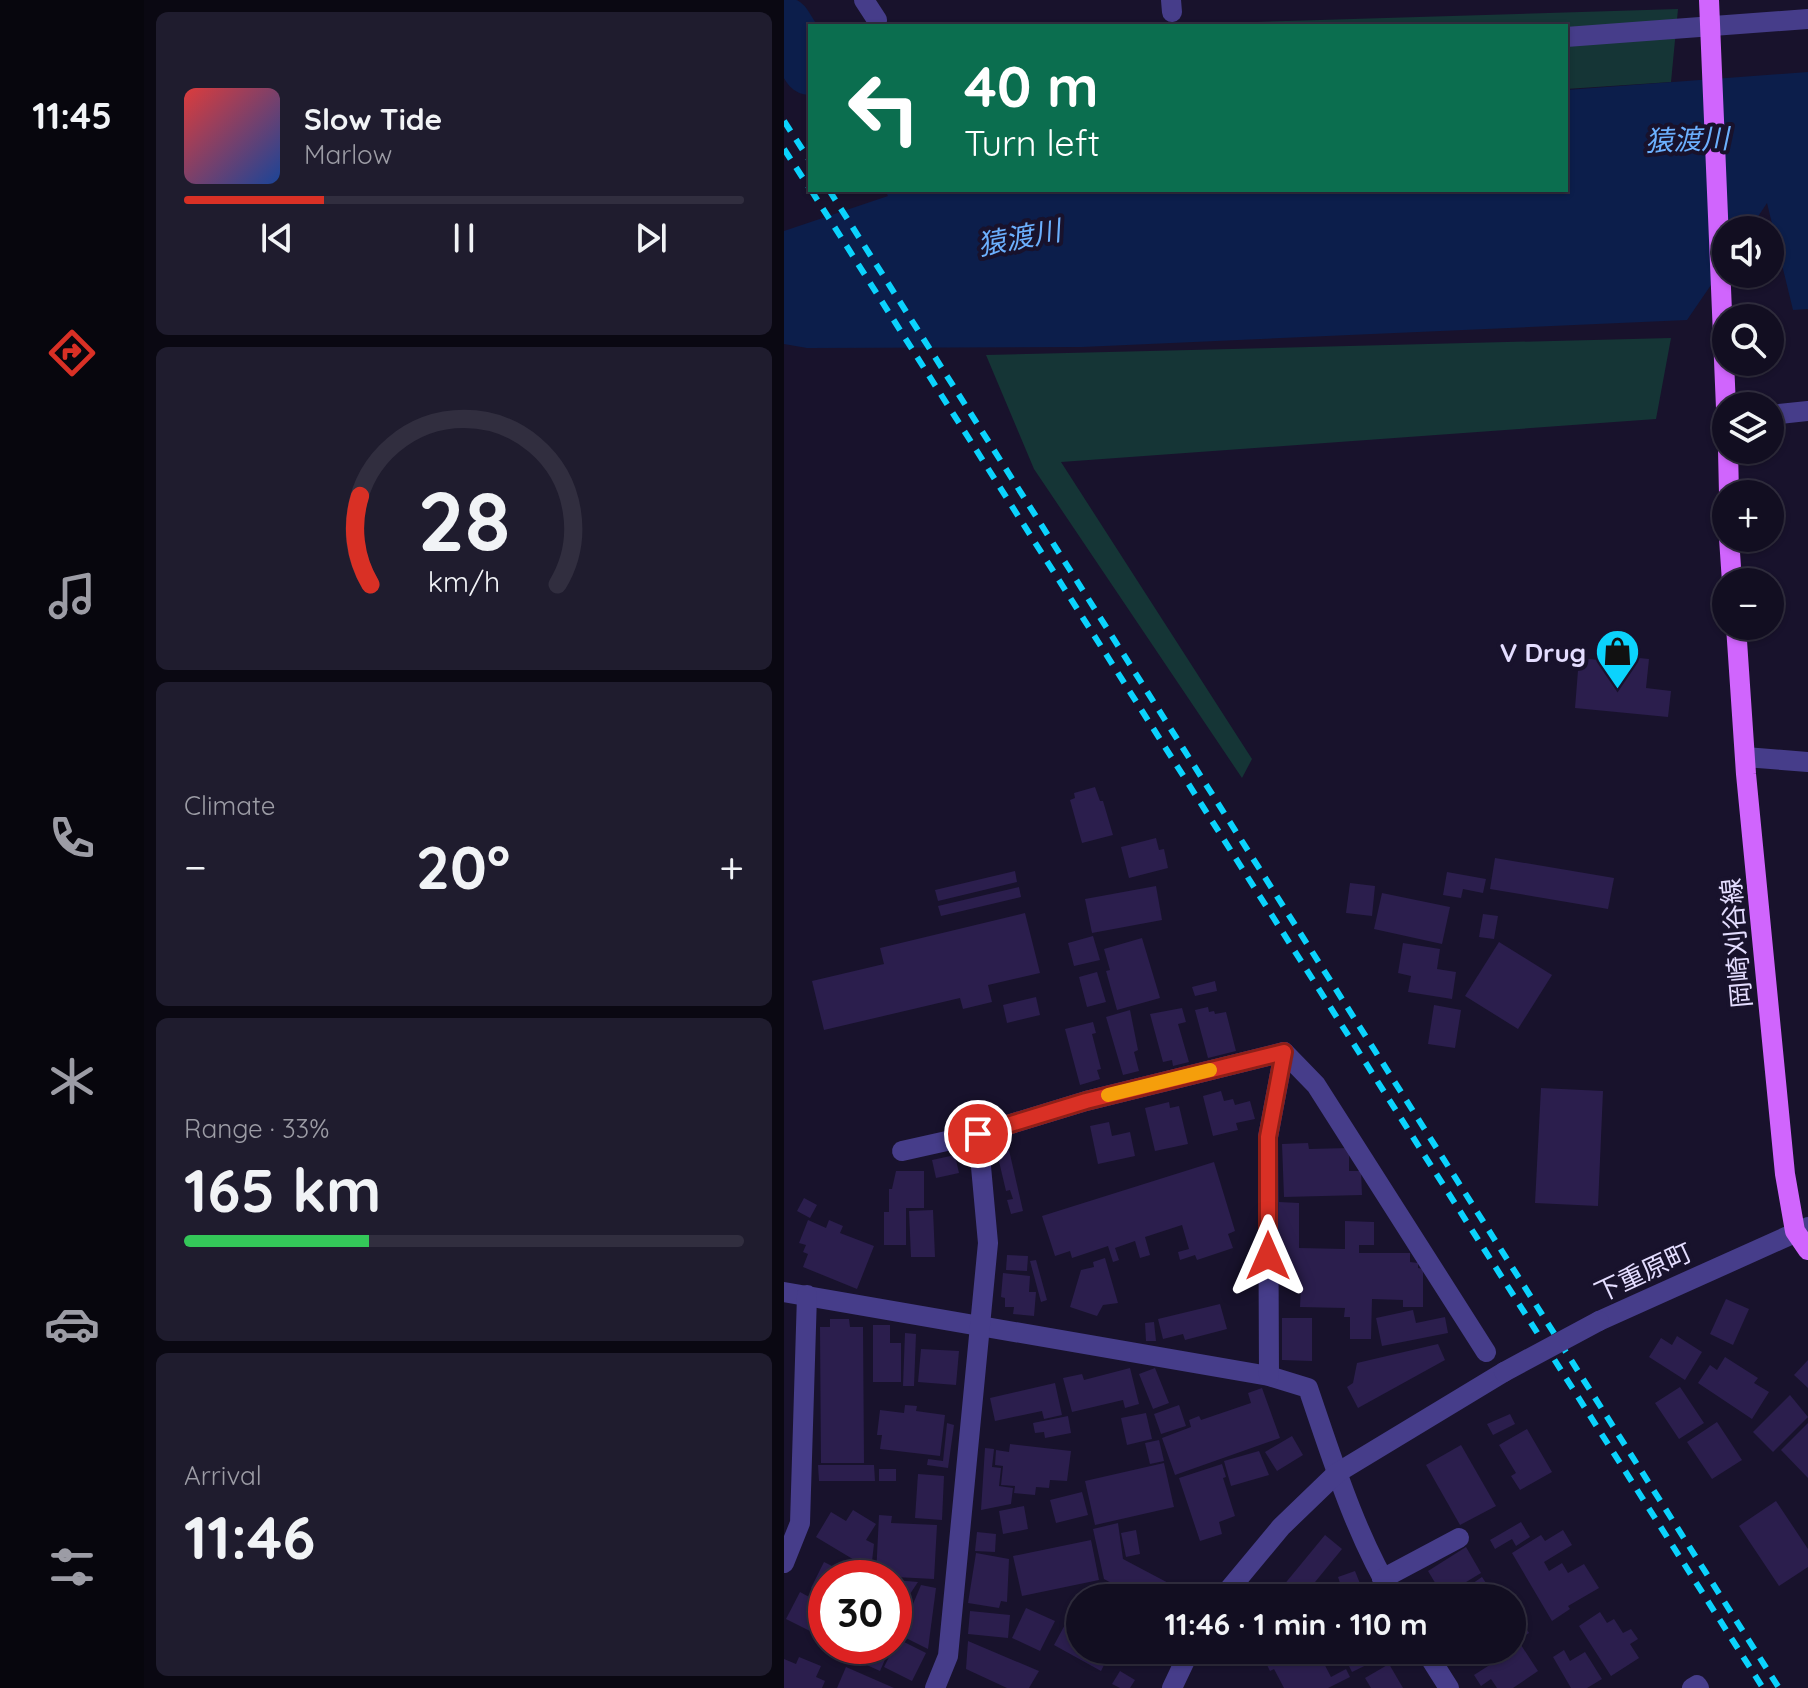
<!DOCTYPE html>
<meta charset="utf-8">
<style>
body{margin:0;font-family:Quicksand,"Noto Sans JP",sans-serif;background:#1f1c2e;color:#f1f3f6;height:100vh;display:flex;flex-direction:column;font-size:30px;white-space:nowrap}
*{box-sizing:border-box;margin:0}
p{font-size:26px;color:#9c9ca5}
.icon{flex:none;width:44px;height:44px;fill:none;stroke:currentColor;stroke-width:2;stroke-linecap:round;stroke-linejoin:round}
.map{position:relative;flex:1;overflow:hidden}
.details{display:flex;flex-direction:column;gap:12px;padding:12px;background:#0a0812;width:640px}
.details>*{flex:none}
.top-card{position:absolute;left:24px;top:24px;width:760px;height:168px;border-radius:0px;box-shadow:0 2px 6px #0004,0 0 0 2px #312e3f;background:#0b6e4f;color:#fff;overflow:hidden}
.tools{position:absolute;left:928px;top:216px;display:grid;gap:16px}
.tools a{display:grid;place-items:center;width:72px;height:72px;border-radius:50%;background:#120e21;box-shadow:0 2px 6px #0004,0 0 0 2px #312e3f;font-size:40px}
.speed{position:absolute;left:24px;top:1560px;display:flex;gap:16px;font-size:40px;font-weight:700;text-align:center}
.speed>*{display:grid;place-content:center;width:104px;height:104px;border-radius:50%;background:#120e21;box-shadow:0 2px 6px #0004,0 0 0 2px #312e3f;line-height:1}
.speed .limit{border:12px solid #d22;background:#fff;color:#111}
.pin{position:absolute;display:grid;place-items:center;width:68px;height:68px;color:#fff;margin:-34px;border:4px solid #fff;border-radius:50%;box-shadow:0 2px 8px #0007}
.me{position:absolute;width:88px;margin:-44px;rotate:0deg;stroke-linejoin:round;filter:drop-shadow(0 0 6px #0008)}
.turn{display:flex;align-items:center;gap:28px;height:168px;padding:0 24px;font-size:36px}
.turn .icon{width:104px;height:104px;stroke-width:2.5}
.turn b{display:block;font-size:56px;line-height:68px}
.big{font-size:60px;font-weight:800;line-height:1.1}
.details .card{flex:1;display:flex;flex-direction:column;justify-content:center;gap:12px;min-width:0;padding:0 28px;border-radius:12px;background:#1f1c2e}
.details .dial{align-items:center;gap:0}
.dial svg{height:208px;overflow:visible;fill:none;stroke:#312e3f;stroke-width:7;stroke-linecap:round;text-anchor:middle}
.dial text{fill:#f1f3f6;stroke:none}
.song{display:flex;align-items:center;gap:24px}
.cover{width:96px;height:96px;border-radius:12px;background:linear-gradient(135deg,hsl(0 70% 55%),hsl(220 70% 35%))}
.played{height:8px;border-radius:4px;background:linear-gradient(90deg,#d93025 25%,#312e3f 25%)}
.keys{display:flex;justify-content:space-around;direction:ltr}
.heat{display:flex;justify-content:space-between;align-items:center;font-size:44px;direction:ltr}
.charge{height:12px;border-radius:6px;background:linear-gradient(90deg,#34c759 33%,#312e3f 0)}
.trip{position:absolute;left:282px;top:1584px;width:460px;height:80px;border-radius:40px;background:#120e21;box-shadow:0 2px 6px #0004,0 0 0 2px #312e3f;font-weight:800;line-height:80px;text-align:center}
main{display:flex;flex:1;min-height:0}
.tabs{display:flex;flex-direction:column;width:144px;justify-content:space-around;align-items:center;background:#07060d;color:#9c9ca5}
.tabs .icon{width:56px;height:56px}
.tabs .active{color:#d93025}
.tabs b{font-size:36px;color:#f1f3f6}
.map>svg:first-child{display:block}
.green{fill:#153536}
.water{fill:#0c1e4b}
.lines{fill:none;stroke-linecap:round;stroke-linejoin:round}
.river{stroke:#0c1e4b;stroke-width:56}
.building{fill:#2b1e4d}
.minor{stroke:#463d8a;stroke-width:20}
.major{stroke:#d065fd;stroke-width:20}
.rail{stroke:#0bd3fd;stroke-width:6;stroke-dasharray:12 10;stroke-linecap:butt}
.minor-bridge{stroke:#463d8a;stroke-width:20}
.route-casing{stroke:#8d1f18;stroke-width:20}
.route{stroke:#d93025;stroke-width:14}
.slow{stroke:#f59e0b;stroke-width:14}
.labels{text-anchor:middle;dominant-baseline:central;stroke-width:8;stroke-linejoin:round;paint-order:stroke}
.poi-label{font-size:26px;font-weight:bold;fill:#e4ddff;stroke:#18122c;text-anchor:end}
.street-label{font-size:26px;fill:#e4ddff;stroke:#18122c}
.water-label{font-size:28px;font-style:italic;fill:#6cb0fe;stroke:#18122c}
</style>
<main>
<nav class="tabs">
<b>11:45</b>
<svg class="icon active" aria-label="directions" viewBox="0 0 24 24"><path d="M12 3l9 9-9 9-9-9zM9 14v-3h6M13 9l2 2-2 2"/></svg>
<svg class="icon" aria-label="music" viewBox="0 0 24 24"><path d="M9 18V5l10-2v13"/><circle cx="6" cy="18" r="3"/><circle cx="16" cy="16" r="3"/></svg>
<svg class="icon" aria-label="phone" viewBox="0 0 24 24"><path d="M5 4h4l2 5-3 2q2 4 5 5l2-3 5 2v4C11 20 4 13 5 4z"/></svg>
<svg class="icon" aria-label="climate" viewBox="0 0 24 24"><path d="M12 3v18M4 7l16 10M4 17L20 7"/></svg>
<svg class="icon" aria-label="car" viewBox="0 0 24 24"><path d="M5 17H2v-5l4-1 3-4h7l3 4 3 1v5h-3M9 17h6M6 11h13"/><circle cx="7" cy="17" r="2"/><circle cx="17" cy="17" r="2"/></svg>
<svg class="icon" aria-label="filters" viewBox="0 0 24 24"><path d="M4 7h16M4 17h16"/><circle cx="9" cy="7" r="2"/><circle cx="15" cy="17" r="2"/></svg>
</nav>
<section class="details">
<div class="card">
<div class="song"><i class="cover"></i><div><b>Slow Tide</b><p>Marlow</p></div></div>
<div class="played"></div>
<div class="keys"><svg class="icon" aria-label="previous" viewBox="0 0 24 24"><path d="M18 5L8 12l10 7zM5 5v14"/></svg><svg class="icon" aria-label="pause" viewBox="0 0 24 24"><path d="M8 5v14M16 5v14"/></svg><svg class="icon" aria-label="next" viewBox="0 0 24 24"><path d="M6 5l10 7-10 7zM19 5v14"/></svg></div>
</div>
<div class="card dial"><svg viewBox="0 0 100 80">
<path d="M14 69A42 42 0 1 1 86 69"/>
<path d="M14 69A42 42 0 0 1 10 35" stroke="#d93025"/>
<text x="50" y="56" font-size="32" font-weight="700">28</text>
<text x="50" y="72" font-size="11">km/h</text>
</svg></div>
<div class="card"><p>Climate</p>
<div class="heat"><a>−</a><b class="big">20°</b><a>+</a></div>
</div>
<div class="card"><p>Range · 33%</p><b class="big">165 km</b><div class="charge"></div></div>
<div class="card"><p>Arrival</p><b class="big">11:46</b></div>
</section>
<div class="map">
<svg width="1024" height="1688" viewBox="0 0 1024 1688">
<rect width="100%" height="100%" fill="#18122c"/>
<g class="green">
<polygon points="894,9 887,82 782,89 782,26 343,26"/>
<polygon points="887,338 872,419 277,462 468,759 458,778 250,469 202,355"/>
</g>
<polygon class="water" points="1024,72 1024,309 1009,310 983,203 965,230 942,230 942,263 903,320 298,347 23,348 0,344 0,231 104,196 101,190 782,190 782,90"/>
<g class="lines">
<polyline class="river" points="0,25 26,67"/>
</g>
<g class="building">
<polygon points="835,656 865,659 862,688 887,691 884,717 791,708 795,658 835,662"/>
<polygon points="311,787 316,801 319,801 329,835 298,843 286,800 291,798 290,793"/>
<polygon points="372,838 375,850 380,849 384,868 345,878 337,847"/>
<polygon points="711,858 830,878 824,909 706,889"/>
<polygon points="231,871 233,882 154,901 151,890"/>
<polygon points="663,872 702,879 699,893 679,889 677,898 659,895"/>
<polygon points="566,883 591,886 588,916 562,913"/>
<polygon points="372,886 378,920 308,933 301,899"/>
<polygon points="235,887 237,897 157,916 154,906"/>
<polygon points="598,893 666,907 658,944 590,929"/>
<polygon points="241,913 256,973 204,985 208,1002 179,1009 176,998 40,1030 28,981 100,964 96,948"/>
<polygon points="699,914 714,916 710,939 695,937"/>
<polygon points="309,936 316,960 290,966 284,943"/>
<polygon points="358,938 376,998 333,1010 322,971 326,970 320,949"/>
<polygon points="715,942 768,975 734,1029 681,996"/>
<polygon points="619,943 656,949 653,969 672,972 668,999 624,992 627,976 614,973"/>
<polygon points="313,972 322,1002 303,1007 295,977"/>
<polygon points="431,981 433,991 411,996 408,987"/>
<polygon points="252,997 256,1015 223,1023 219,1005"/>
<polygon points="650,1005 677,1010 671,1048 644,1044"/>
<polygon points="424,1007 425,1012 430,1011 431,1014 442,1012 452,1051 424,1058 411,1010"/>
<polygon points="398,1008 402,1022 394,1024 405,1062 389,1066 388,1060 379,1062 366,1014"/>
<polygon points="346,1010 354,1050 350,1052 355,1071 339,1075 322,1017"/>
<polygon points="309,1022 312,1033 308,1034 317,1069 313,1070 316,1079 296,1085 281,1029"/>
<polygon points="757,1088 819,1091 814,1206 751,1203"/>
<polygon points="437,1091 440,1101 449,1099 451,1105 466,1101 471,1119 452,1123 454,1130 429,1136 419,1096"/>
<polygon points="385,1102 386,1108 395,1106 404,1144 371,1151 361,1108"/>
<polygon points="325,1122 328,1136 346,1132 351,1156 314,1164 306,1126"/>
<polygon points="524,1143 525,1149 565,1148 565,1171 577,1171 578,1195 500,1197 498,1144"/>
<polygon points="225,1150 239,1211 227,1214 223,1200 229,1199 226,1190 222,1191 213,1153"/>
<polygon points="171,1155 175,1173 152,1178 148,1160"/>
<polygon points="430,1162 451,1231 444,1234 449,1248 413,1260 411,1255 396,1260 394,1252 405,1249 398,1225 361,1237 366,1255 356,1258 351,1241 331,1248 335,1260 329,1262 324,1246 288,1258 286,1251 271,1256 258,1216"/>
<polygon points="112,1171 140,1171 140,1208 122,1208 122,1245 100,1245 100,1212 105,1212 105,1189 108,1189"/>
<polygon points="20,1198 33,1205 26,1218 13,1211"/>
<polygon points="495,1202 515,1203 515,1248 561,1249 561,1221 590,1222 590,1245 575,1245 575,1253 626,1253 626,1262 634,1263 634,1268 639,1269 639,1307 619,1307 619,1300 588,1299 587,1339 566,1339 566,1317 560,1317 561,1308 516,1307 517,1286 495,1285"/>
<polygon points="149,1210 151,1257 127,1257 125,1211"/>
<polygon points="24,1220 42,1228 45,1220 59,1226 56,1233 90,1246 73,1289 19,1267 24,1254 19,1252 22,1245 15,1243"/>
<polygon points="223,1255 244,1256 243,1271 222,1270"/>
<polygon points="321,1258 334,1303 319,1305 313,1316 286,1307 297,1270 310,1267 309,1262"/>
<polygon points="252,1260 263,1300 257,1302 246,1261"/>
<polygon points="219,1273 246,1276 245,1292 252,1292 250,1316 229,1314 230,1307 221,1307 221,1298 217,1297"/>
<polygon points="942,1299 965,1309 949,1345 926,1334"/>
<polygon points="436,1304 443,1329 401,1340 399,1334 379,1339 374,1319"/>
<polygon points="629,1310 632,1323 661,1317 664,1333 598,1346 592,1318"/>
<polygon points="498,1318 528,1318 528,1361 498,1360"/>
<polygon points="46,1319 65,1319 66,1327 79,1327 80,1463 37,1463 36,1327 46,1327"/>
<polygon points="370,1322 372,1341 362,1341 361,1323"/>
<polygon points="89,1325 106,1325 106,1343 117,1343 117,1382 89,1382"/>
<polygon points="121,1333 132,1334 130,1386 119,1386"/>
<polygon points="893,1336 918,1352 901,1380 865,1357 877,1338 888,1345"/>
<polygon points="654,1344 661,1360 574,1408 563,1387 569,1383 573,1363"/>
<polygon points="137,1349 175,1351 172,1385 134,1382"/>
<polygon points="941,1357 974,1378 970,1383 985,1392 968,1419 914,1383 926,1365 933,1370"/>
<polygon points="1024,1360 1024,1388 1010,1375"/>
<polygon points="346,1368 355,1404 341,1408 339,1400 288,1412 279,1378 298,1374 300,1380"/>
<polygon points="371,1368 385,1403 369,1409 355,1374"/>
<polygon points="271,1383 278,1415 260,1419 258,1411 211,1421 206,1398"/>
<polygon points="896,1387 920,1423 895,1439 871,1403"/>
<polygon points="478,1388 496,1438 391,1475 378,1438 407,1427 405,1420 415,1416 417,1420 467,1403 464,1393"/>
<polygon points="1006,1395 1024,1417 989,1452 969,1432"/>
<polygon points="121,1405 133,1406 132,1411 161,1415 156,1456 96,1449 98,1435 93,1435 96,1410 120,1413"/>
<polygon points="395,1405 402,1426 377,1434 370,1414"/>
<polygon points="362,1413 368,1439 343,1445 337,1418"/>
<polygon points="726,1414 731,1424 709,1435 703,1424"/>
<polygon points="284,1416 287,1433 261,1438 260,1432 251,1433 249,1423"/>
<polygon points="933,1422 958,1460 928,1479 903,1442"/>
<polygon points="163,1423 170,1425 164,1468 143,1465 144,1459 159,1461"/>
<polygon points="1024,1423 1024,1478 997,1450"/>
<polygon points="743,1429 768,1472 736,1490 727,1476 732,1473 715,1445"/>
<polygon points="508,1436 519,1455 493,1471 481,1452"/>
<polygon points="375,1440 380,1461 366,1464 361,1443"/>
<polygon points="226,1444 287,1451 283,1481 266,1480 265,1488 252,1487 251,1495 230,1493 231,1486 217,1485 219,1466 211,1465 212,1450 225,1452"/>
<polygon points="677,1445 712,1506 676,1525 642,1465"/>
<polygon points="201,1448 210,1449 208,1467 217,1468 215,1486 229,1488 227,1504 197,1510"/>
<polygon points="475,1451 485,1475 447,1486 440,1461"/>
<polygon points="380,1463 390,1507 311,1525 301,1481"/>
<polygon points="438,1464 442,1477 439,1478 451,1516 435,1522 438,1534 416,1541 395,1478"/>
<polygon points="34,1465 90,1465 91,1481 35,1481"/>
<rect x="95" y="1469" width="17" height="12"/>
<polygon points="134,1474 160,1476 158,1520 131,1518"/>
<polygon points="298,1492 304,1515 272,1523 266,1500"/>
<polygon points="992,1501 1024,1549 1024,1567 995,1586 955,1526"/>
<polygon points="240,1506 244,1529 219,1534 215,1511"/>
<polygon points="69,1510 92,1524 82,1540 90,1544 87,1570 32,1537 47,1512 62,1521"/>
<polygon points="95,1515 108,1516 107,1523 153,1525 150,1579 92,1576"/>
<polygon points="737,1522 746,1537 732,1546 728,1539 711,1549 706,1540"/>
<polygon points="334,1523 339,1559 390,1586 383,1598 355,1598 320,1579 309,1529"/>
<polygon points="352,1530 356,1554 342,1557 337,1533"/>
<polygon points="779,1530 788,1545 760,1562 765,1571 778,1563 784,1573 800,1564 815,1588 784,1606 786,1609 768,1621 728,1553 757,1535 761,1541"/>
<polygon points="193,1532 212,1534 211,1552 191,1551"/>
<polygon points="541,1535 558,1549 518,1598 514,1598 499,1586"/>
<polygon points="307,1540 315,1580 238,1596 229,1556"/>
<polygon points="682,1547 697,1573 659,1596 644,1571"/>
<polygon points="192,1553 225,1559 223,1602 217,1601 215,1608 184,1603"/>
<polygon points="40,1562 72,1578 42,1578 42,1596 27,1588"/>
<polygon points="571,1571 579,1591 561,1598 554,1577"/>
<polygon points="698,1577 712,1598 667,1598"/>
<polygon points="110,1580 134,1582 126,1594 110,1585"/>
<polygon points="137,1585 152,1588 144,1649 116,1635"/>
<polygon points="16,1592 42,1606 42,1639 2,1619"/>
<polygon points="110,1597 126,1604 110,1639"/>
<polygon points="296,1597 296,1650 358,1650 349,1666 326,1653 317,1671 270,1645"/>
<polygon points="242,1608 271,1621 256,1651 228,1638"/>
<polygon points="186,1611 226,1615 224,1638 184,1634"/>
<polygon points="816,1612 823,1623 830,1619 839,1633 847,1629 854,1639 846,1644 855,1658 827,1676 795,1626"/>
<polygon points="736,1619 745,1633 728,1643 728,1623"/>
<polygon points="114,1639 142,1653 128,1681 100,1667"/>
<polygon points="184,1641 255,1671 245,1688 223,1688 182,1669"/>
<polygon points="737,1645 754,1671 729,1688 713,1688 707,1679 697,1686 690,1675"/>
<polygon points="68,1646 107,1646 96,1671 63,1656"/>
<polygon points="483,1650 533,1650 547,1677 562,1669 566,1677 544,1688 500,1688 490,1669 486,1671 479,1657 486,1654"/>
<polygon points="557,1650 605,1650 607,1653 568,1672"/>
<polygon points="689,1650 716,1650 695,1662"/>
<polygon points="780,1650 786,1661 801,1652 818,1679 803,1688 787,1688 769,1657"/>
<polygon points="15,1657 37,1666 32,1677 41,1681 38,1688 0,1688 0,1659 12,1664"/>
<polygon points="605,1664 619,1688 587,1688 581,1678"/>
<polygon points="62,1667 110,1688 53,1688"/>
<polygon points="336,1671 351,1680 346,1688 336,1688 328,1684"/>
</g>
<g class="lines">
<g class="minor">
<polyline points="80,0 93,20"/>
<polyline points="387,0 388,12"/>
<polyline points="782,37 1024,19"/>
<polyline points="986,415 1024,411"/>
<polyline points="961,757 1024,762"/>
<polyline points="500,1052 532,1085 702,1352"/>
<polyline points="118,1151 194,1134"/>
<path d="M0 1292 485 1376 524 1388C548 1458 571 1534 610 1598"/>
<polyline points="815,1321 1024,1227"/>
<polyline points="0,1563 16,1523 23,1295"/>
<polyline points="598,1579 675,1538"/>
<polyline points="438,1598 497,1527 553,1473 720,1372"/>
<polyline points="641,1650 665,1688"/>
<polyline points="151,1688 164,1656 204,1243 194,1134 302,1101 500,1052 484,1137 485,1376"/>
<polyline points="388,1688 406,1650"/>
<polyline points="908,1688 913,1685 915,1688"/>
</g>
<g class="major">
<polyline points="925,0 942,408"/>
<polyline points="944,450 945,494"/>
<polyline points="945,538 948,582"/>
<polyline points="952,626 962,774 1001,1174 1011,1231 1024,1250"/>
</g>
<g class="rail">
<polyline points="0,121 26,161"/>
<polyline points="0,149 26,189"/>
<polyline points="27,190 979,1688"/>
<polyline points="45,190 995,1688"/>
</g>
<polyline class="minor-bridge" points="720,1372 815,1321"/>
</g>
<g class="lines">
<defs>
<polyline id="route" points="194,1134 302,1101 500,1052 484,1137 484,1256"/>
</defs>
<use href="#route" class="route-casing"/>
<use href="#route" class="route"/>
<polyline class="slow" points="324,1095 426,1070"/>
</g>
<defs>
<symbol id="shop-pin" viewBox="-11 -11 22 30"><path d="M0 17L-7.5 6A9.5 9.5 0 1 1 7.5 6Z" fill="#0bd3fd" stroke="#18122c"/><path d="M-5-2.5h2.3a2.7 3.5 0 0 1 5.4 0H5L5.5 6h-11ZM-1.5-2.5h3a1.5 2.3 0 0 0-3 0Z" fill="#111"/></symbol>
</defs>
<g fill-rule="evenodd">
<use href="#shop-pin" x="808" y="626" width="51" height="69"/>
</g>
<g class="labels">
<g class="poi-label">
<text x="802" y="652">V Drug</text>
</g>
<g class="street-label">
<text transform="translate(952 943) rotate(-95)">岡崎刈谷線</text>
<text transform="translate(859 1272) rotate(-25)">下重原町</text>
</g>
<g class="water-label">
<text transform="translate(903 139) rotate(-2)">猿渡川</text>
<text transform="translate(235 237) rotate(-11)">猿渡川</text>
</g>
</g>
</svg>
<div class="tools">
<a><svg class="icon" aria-label="sound" viewBox="0 0 24 24"><path d="M4 9h4l5-4v14l-5-4H4zM17 9q2 3 0 6"/></svg></a>
<a><svg class="icon" aria-label="search" viewBox="0 0 24 24"><circle cx="10" cy="10" r="6"/><path d="M15 15l6 6"/></svg></a>
<a><svg class="icon" aria-label="layers" viewBox="0 0 24 24"><path d="M12 4l9 5-9 5-9-5zM3 14l9 5 9-5"/></svg></a>
<a>+</a>
<a>−</a>
</div>
<div class="speed"><div class="limit">30</div></div>
<div class="pin" style="left:194px;top:1134px;background:#d93025"><svg class="icon" aria-label="arrive" viewBox="0 0 24 24"><path d="M6 21V4h12l-3 4 3 4H6"/></svg></div>
<svg class="me" style="left:484px;top:1256px" viewBox="-20 -20 40 40"><path d="M0-17L14 15 0 8-14 15z" fill="#d93025" stroke="#fff" stroke-width="4"/></svg>
<div class="trip">11:46 · 1 min · 110 m</div>
<div class="top-card">
<div class="turn"><svg class="icon" aria-label="left" viewBox="0 0 24 24"><path d="M17 20v-9H6M10 6l-5 5 5 5"/></svg><div><b>40 m</b>Turn left</div></div>
</div>
</div>
</main>
